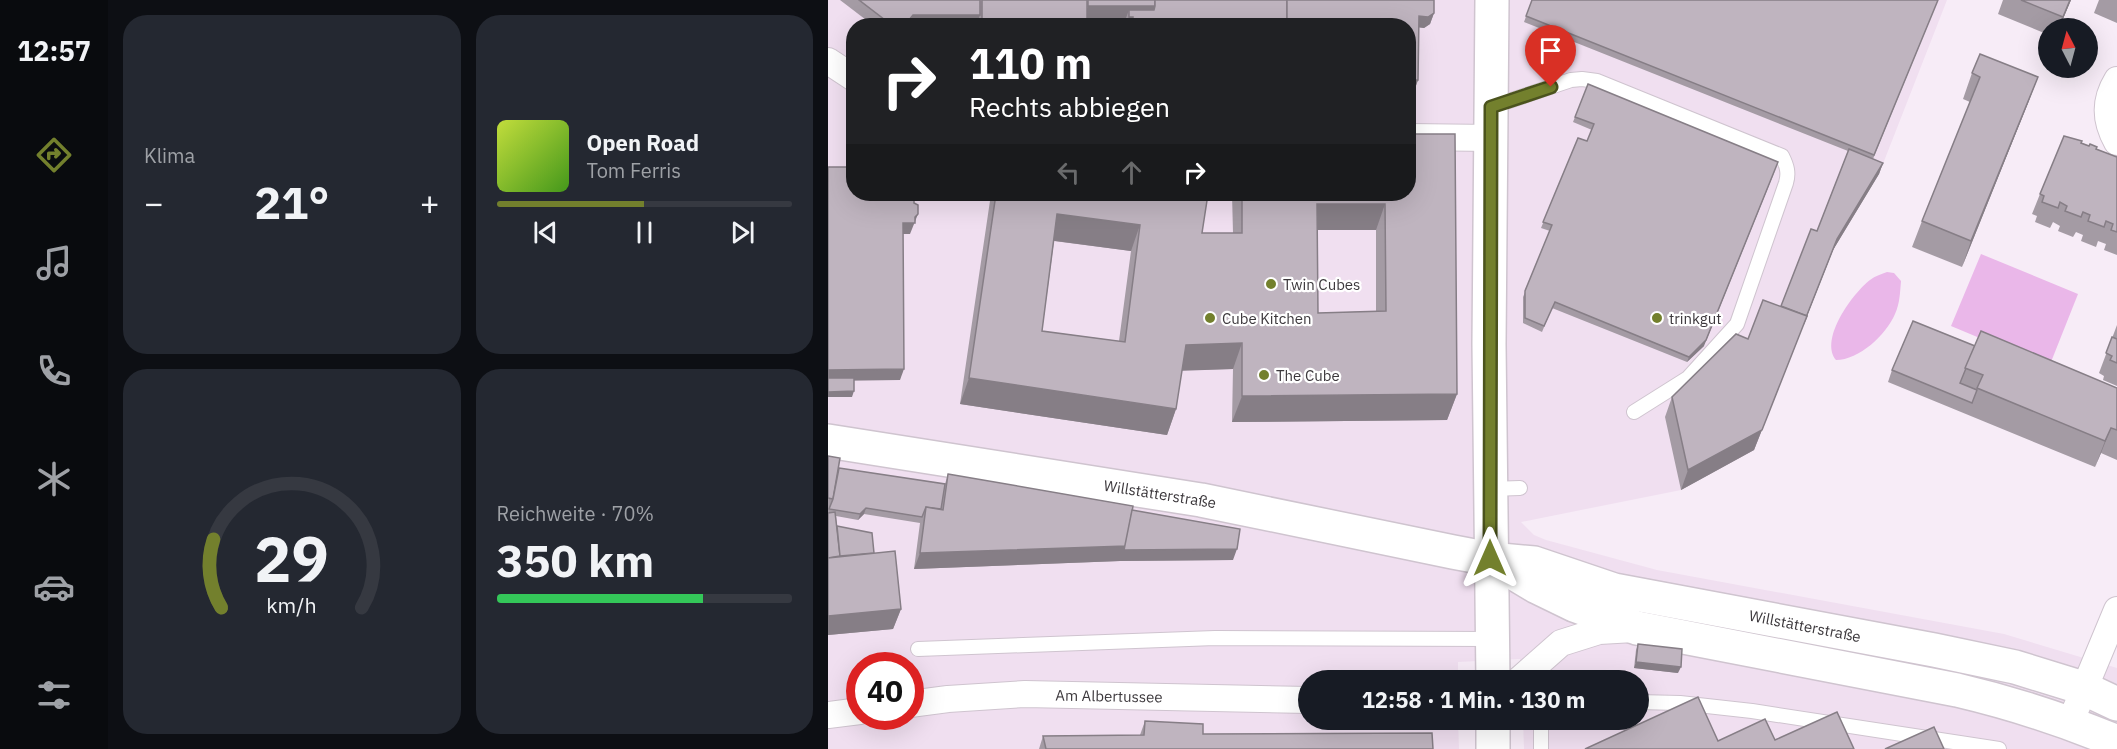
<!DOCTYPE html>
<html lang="de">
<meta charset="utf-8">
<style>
body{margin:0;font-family:"IBM Plex Sans",sans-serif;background:#242831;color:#f1f3f6;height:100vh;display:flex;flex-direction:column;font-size:22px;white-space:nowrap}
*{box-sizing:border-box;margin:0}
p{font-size:20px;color:#9ea1a6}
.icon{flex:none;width:33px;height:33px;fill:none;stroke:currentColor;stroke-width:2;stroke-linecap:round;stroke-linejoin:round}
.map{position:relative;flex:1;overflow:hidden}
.details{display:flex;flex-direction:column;gap:15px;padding:15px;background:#0d0f14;width:720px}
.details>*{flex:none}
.guide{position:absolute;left:18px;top:18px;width:570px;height:183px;border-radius:24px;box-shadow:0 6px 24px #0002;background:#202124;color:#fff;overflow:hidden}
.needle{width:39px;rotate:354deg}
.buttons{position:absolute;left:1210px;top:18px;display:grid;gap:12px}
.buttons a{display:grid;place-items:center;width:60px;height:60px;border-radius:50%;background:#171b24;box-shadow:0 6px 24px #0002;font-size:30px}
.speed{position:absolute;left:18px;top:652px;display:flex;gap:12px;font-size:30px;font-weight:700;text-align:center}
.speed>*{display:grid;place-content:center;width:78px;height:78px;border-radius:50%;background:#171b24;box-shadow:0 6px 24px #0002;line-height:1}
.speed .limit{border:9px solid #d22;background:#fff;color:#111}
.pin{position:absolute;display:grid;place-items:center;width:51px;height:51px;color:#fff;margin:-62px -26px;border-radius:50% 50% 50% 0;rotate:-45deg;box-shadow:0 0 6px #0007}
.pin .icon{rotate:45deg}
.me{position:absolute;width:66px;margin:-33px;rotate:0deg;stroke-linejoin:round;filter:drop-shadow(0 0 4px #0008)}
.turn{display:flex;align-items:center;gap:21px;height:126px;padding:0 24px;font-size:27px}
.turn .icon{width:78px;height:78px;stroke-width:2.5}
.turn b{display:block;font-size:42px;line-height:51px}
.lanes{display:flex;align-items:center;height:57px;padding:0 24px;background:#0003;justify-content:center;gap:30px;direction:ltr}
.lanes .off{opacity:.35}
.big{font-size:45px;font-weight:700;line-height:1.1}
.details .widget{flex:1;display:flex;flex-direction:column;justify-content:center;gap:9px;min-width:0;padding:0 21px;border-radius:24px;background:#242831}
.details .dial{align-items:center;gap:0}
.dial svg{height:156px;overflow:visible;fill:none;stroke:#363941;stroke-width:7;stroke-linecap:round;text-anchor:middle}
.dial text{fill:#f1f3f6;stroke:none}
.song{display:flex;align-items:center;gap:18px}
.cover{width:72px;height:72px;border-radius:9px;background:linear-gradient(135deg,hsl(70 70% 55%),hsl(100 70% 35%))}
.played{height:6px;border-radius:3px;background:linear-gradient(90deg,#73802d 50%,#363941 50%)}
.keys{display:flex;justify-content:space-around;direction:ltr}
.heat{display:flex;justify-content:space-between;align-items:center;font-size:33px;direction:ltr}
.charge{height:9px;border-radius:4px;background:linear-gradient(90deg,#34c759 70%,#363941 0)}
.details .tiles{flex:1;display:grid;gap:15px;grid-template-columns:repeat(2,1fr)}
.trip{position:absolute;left:470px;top:670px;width:351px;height:60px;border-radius:30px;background:#171b24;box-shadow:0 6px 24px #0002;font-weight:700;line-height:60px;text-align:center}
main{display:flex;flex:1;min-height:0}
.menu{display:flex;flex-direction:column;width:108px;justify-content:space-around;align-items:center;background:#090b0e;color:#9ea1a6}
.menu .icon{width:42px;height:42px}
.menu .current{color:#73802d}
.menu b{font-size:27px;color:#f1f3f6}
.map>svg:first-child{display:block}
.built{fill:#f0dff0;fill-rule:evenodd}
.green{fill:#eab7e9}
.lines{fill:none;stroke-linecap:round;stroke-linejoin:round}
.lane-casing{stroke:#cfc4cf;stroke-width:16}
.street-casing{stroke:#cfc4cf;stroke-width:28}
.secondary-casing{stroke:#cfc4cf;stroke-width:36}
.lane{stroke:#fff;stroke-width:14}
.street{stroke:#fff;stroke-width:26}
.secondary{stroke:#fff;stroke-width:33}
.wall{fill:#a49ba4;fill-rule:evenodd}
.shaded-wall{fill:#867e86}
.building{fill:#bfb4bf;stroke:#867e86;stroke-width:1.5;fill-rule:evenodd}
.route-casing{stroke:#4b531d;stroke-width:15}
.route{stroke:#73802d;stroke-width:10}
.poi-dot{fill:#73802d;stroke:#fff;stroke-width:2}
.labels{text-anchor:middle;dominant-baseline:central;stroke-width:4.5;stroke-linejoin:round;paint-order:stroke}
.poi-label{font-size:15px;fill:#3c383c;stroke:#fff;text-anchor:start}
.street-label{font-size:15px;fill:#3c383c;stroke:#fff}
</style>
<main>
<nav class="menu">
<b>12:57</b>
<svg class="icon current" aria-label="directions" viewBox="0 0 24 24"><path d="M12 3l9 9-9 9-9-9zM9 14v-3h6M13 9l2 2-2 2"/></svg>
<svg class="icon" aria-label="music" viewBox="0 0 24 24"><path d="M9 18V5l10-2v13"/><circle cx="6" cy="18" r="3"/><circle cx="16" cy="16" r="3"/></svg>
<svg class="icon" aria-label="phone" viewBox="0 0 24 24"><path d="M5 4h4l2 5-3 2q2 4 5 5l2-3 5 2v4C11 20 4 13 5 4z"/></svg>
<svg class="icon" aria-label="climate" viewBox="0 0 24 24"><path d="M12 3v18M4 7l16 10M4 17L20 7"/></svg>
<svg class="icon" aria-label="car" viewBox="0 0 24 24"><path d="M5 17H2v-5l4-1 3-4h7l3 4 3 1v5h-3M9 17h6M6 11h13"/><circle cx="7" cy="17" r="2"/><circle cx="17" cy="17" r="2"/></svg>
<svg class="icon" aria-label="filters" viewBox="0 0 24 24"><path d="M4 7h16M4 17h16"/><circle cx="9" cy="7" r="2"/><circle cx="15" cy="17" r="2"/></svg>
</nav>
<section class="details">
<div class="tiles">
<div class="widget"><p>Klima</p>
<div class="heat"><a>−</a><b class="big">21°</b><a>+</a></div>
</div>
<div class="widget">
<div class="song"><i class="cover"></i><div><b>Open Road</b><p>Tom Ferris</p></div></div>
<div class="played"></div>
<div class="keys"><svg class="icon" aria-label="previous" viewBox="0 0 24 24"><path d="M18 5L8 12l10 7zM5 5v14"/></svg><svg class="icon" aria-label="pause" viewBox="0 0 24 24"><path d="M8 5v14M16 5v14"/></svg><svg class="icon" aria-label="next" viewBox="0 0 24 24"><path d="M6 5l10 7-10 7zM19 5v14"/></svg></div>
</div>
<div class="widget dial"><svg viewBox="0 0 100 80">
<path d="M14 69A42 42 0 1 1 86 69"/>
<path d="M14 69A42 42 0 0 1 10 34" stroke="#73802d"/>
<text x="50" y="56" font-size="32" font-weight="700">29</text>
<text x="50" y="72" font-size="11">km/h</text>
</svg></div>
<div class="widget"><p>Reichweite · 70%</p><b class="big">350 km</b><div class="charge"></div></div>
</div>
</section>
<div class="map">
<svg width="1289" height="749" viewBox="0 0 1289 749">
<rect width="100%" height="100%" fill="#f7ecf7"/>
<path class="built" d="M0 0H1119L1051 174 1005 250 926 450 853 490 693 522 706 535 718 540 829 570 1176 634 1289 668V749H696L695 720H810V681H693L692 659 630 662V681H480V720H630L631 749H0ZM26 26H580V194H26ZM32 666H82V717H32Z"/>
<g class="green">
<polygon points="1153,254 1250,294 1221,367 1123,326"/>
<path d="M1059 272 1066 273 1073 281C1072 292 1072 303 1067 314 1058 335 1031 360 1008 360 991 339 1025 293 1042 280 1047 276 1054 274 1059 272Z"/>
</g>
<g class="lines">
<defs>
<g id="lane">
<path d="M663 107 743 80 754 79 769 81 954 156C959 166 961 173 958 183L909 324 860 378 806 412"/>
<polyline points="662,489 692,488"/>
<polyline points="90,649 387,638 664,639"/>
<polyline points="810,702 852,703 924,711 1171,749"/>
<polyline points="713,749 713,720"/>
</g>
<g id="street">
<polyline points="0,61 26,78"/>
<path d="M1289 80C1276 101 1277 121 1289 142"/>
<polyline points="580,137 664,138"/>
<polyline points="690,681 733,643 771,631 806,629"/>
<polyline points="82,704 120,699 197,694 480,700"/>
<polyline points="0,715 32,711"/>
<polyline points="1242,723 1289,610"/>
</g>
<g id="secondary">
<polyline points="664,0 661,344 665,681"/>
<polyline points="0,441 373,500 625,552 662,559 706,563 786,590 1106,650 1187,667 1255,688 1289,704"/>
<path d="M674 566 709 587 746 605 809 628 1129 690C1184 703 1237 720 1289 742"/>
<polyline points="665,749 665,720"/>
</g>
</defs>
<use href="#lane" class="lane-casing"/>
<use href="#street" class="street-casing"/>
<use href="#secondary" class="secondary-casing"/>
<use href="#lane" class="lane"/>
<use href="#street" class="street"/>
<use href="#secondary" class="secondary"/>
</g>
<g class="wall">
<polygon points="12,0 606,0 606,13 602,24 596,28 591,27 590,80 586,91 580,26 46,26"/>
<polygon points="704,0 1110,0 1045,159 1055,163 1051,174 1005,250 926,450 853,490 837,417 844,397 920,339 953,306 989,231 1020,151 696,22"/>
<polygon points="1175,0 1243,0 1231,28 1221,28 1221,35 1170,14"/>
<polygon points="1271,0 1289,0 1289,23 1266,13"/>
<polygon points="1144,73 1210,77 1200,103 1134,267 1084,247 1094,221 1142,102 1135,99"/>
<polygon points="760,84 876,346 859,362 724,308 714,332 695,323 695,297 722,231 713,228 750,138 759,141 764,130 745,122"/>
<polygon points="1253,143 1289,157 1289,255 1276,250 1278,244 1270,241 1268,247 1253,241 1255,235 1248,232 1245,237 1230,231 1232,226 1225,222 1222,228 1207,222 1209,216 1204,214 1212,194"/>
<path d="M163 194H380L374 233H405L404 194H580L629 394 619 420 404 422 405 369 354 370 348 409 339 435 132 404ZM490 230H548V311L490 313ZM226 241 303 251 291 341 214 331Z"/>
<polygon points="1289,325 1289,386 1275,380 1276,376 1271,373"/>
<polygon points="1147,346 1289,388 1289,460 1273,453 1267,467 1060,382 1064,370"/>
<polygon points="0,456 11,468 117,484 120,474 304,510 405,560 292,561 86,569 92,523 36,514 30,520 8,516 9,526 46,553 73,609 65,629 0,635"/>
<polygon points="810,644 850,673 806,668 808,650"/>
<polygon points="317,721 375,734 605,749 211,749 215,736 312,735"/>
</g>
<g class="shaded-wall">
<polygon points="1242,0 1243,0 1231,28"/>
<polygon points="260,6 327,6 320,26 305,17 302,26 298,26 301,17 301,10 295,26 253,26"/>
<polygon points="606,13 602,24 596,28 587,27 591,16"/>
<polygon points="85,15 152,15 148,26 76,26"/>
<polygon points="479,19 537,19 534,26 477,26"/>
<polygon points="1210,77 1200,103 1134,267 1143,241"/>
<polygon points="580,80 590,80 586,91 580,91"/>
<polygon points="1055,163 1051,174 1005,250 926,450 853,490 860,470 1009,239"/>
<polygon points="948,168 876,346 859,362 861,357"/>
<polygon points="489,204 557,204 548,230 480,230"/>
<polygon points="90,214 82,234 70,234 75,223 87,217"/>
<polygon points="229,214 312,225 303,251 220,240"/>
<polygon points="414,343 405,369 348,371 358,345"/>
<polygon points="76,369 72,380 0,381 0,370"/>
<polygon points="141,378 348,409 339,435 132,404"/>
<polygon points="26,391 24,397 0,397 0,392"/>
<polygon points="629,394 619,420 404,422 414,396"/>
<polygon points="1283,428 1273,453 1267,467 1277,441"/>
<polygon points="38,508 36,514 30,520 32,514"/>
<polygon points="298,546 409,549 405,560 292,561 86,569 92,553"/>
<polygon points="73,609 65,629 0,635 0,616"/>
<polygon points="808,662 853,667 850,673 806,668"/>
</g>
<g class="building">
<polygon points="31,0 152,0 152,15 85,15 76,26 65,26"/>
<rect x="154" y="0" width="105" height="26"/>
<rect x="260" y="0" width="67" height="6"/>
<polygon points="327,0 459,0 459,26 305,26 305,17 301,17 301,10 326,10 327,6"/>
<polygon points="459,0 606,0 606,13 600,17 591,16 590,80 580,80 580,26 537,26 537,19 479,19 479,26 459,26"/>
<polygon points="704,0 1110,0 1046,155 698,16"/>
<polygon points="1193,0 1242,0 1235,17"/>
<polygon points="1152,54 1210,77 1143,241 1094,221 1152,77 1144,73"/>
<polygon points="760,84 950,162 878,340 861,357 727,302 716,326 697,318 697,291 724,225 715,222 750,138 759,141 766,124 747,117"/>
<path d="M580 134H627L629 394 414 396V343L358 345 348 409 141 378 168 194H380L374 233H414V194H580ZM489 204H557L558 311 490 313ZM229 214 312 225 297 342 214 331Z"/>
<polygon points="1236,136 1254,141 1253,143 1261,146 1262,144 1269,147 1268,149 1289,157 1289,232 1283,230 1285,224 1278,221 1276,227 1260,221 1262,215 1255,212 1253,217 1237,211 1239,206 1232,202 1230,208 1214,202 1216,196 1212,194"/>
<polygon points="1021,149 1055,163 1009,239 975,325 979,316 953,306 983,229 989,231"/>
<polygon points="20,158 26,158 26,194 89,194 86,197 86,203 90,205 90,214 87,217 87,223 75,223 76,369 0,370 0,167 20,167"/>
<polygon points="935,300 979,316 934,430 860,470 844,397 908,334 920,339"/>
<polygon points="1085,321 1147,346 1132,383 1149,390 1144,403 1064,370"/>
<polygon points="1153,331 1289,388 1289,430 1283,428 1277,441 1149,388 1155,375 1137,368"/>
<polygon points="1284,337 1289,339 1289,363 1282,360 1284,356 1278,353"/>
<polygon points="0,378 26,378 26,391 0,392"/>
<polygon points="0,456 12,458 5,499 0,498"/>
<polygon points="11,468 117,484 113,509 98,507 94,517 38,508 32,514 1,509 5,499"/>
<polygon points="120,474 305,506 298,546 92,553 98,507 115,510"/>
<polygon points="304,510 412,529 409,549 296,550"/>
<polygon points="7,512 12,556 0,558 0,513"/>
<polygon points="9,526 44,533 46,553 12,556"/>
<polygon points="67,551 73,609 0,616 0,558"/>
<polygon points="810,644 854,649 853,667 808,662"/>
<polygon points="870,697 890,741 937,719 947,740 1009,712 1026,749 757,749"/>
<polygon points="317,721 375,724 375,734 604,733 605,749 218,749 215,736 316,735"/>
<polygon points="1106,727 1116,749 1057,749"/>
</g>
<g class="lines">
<defs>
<polyline id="route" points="662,558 663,107 723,87"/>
</defs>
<use href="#route" class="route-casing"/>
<use href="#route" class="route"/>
</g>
<g class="poi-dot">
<circle cx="443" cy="284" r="6"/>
<circle cx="382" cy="318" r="6"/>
<circle cx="829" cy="318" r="6"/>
<circle cx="436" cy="375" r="6"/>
</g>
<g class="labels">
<g class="poi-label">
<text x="455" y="284">Twin Cubes</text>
<text x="394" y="318">Cube Kitchen</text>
<text x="841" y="318">trinkgut</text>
<text x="448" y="375">The Cube</text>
</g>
<g class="street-label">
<text transform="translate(332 494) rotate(9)">Willstätterstraße</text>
<text transform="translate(977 626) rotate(11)">Willstätterstraße</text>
<text transform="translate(281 696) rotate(1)">Am Albertussee</text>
</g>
</g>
</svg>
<div class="buttons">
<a><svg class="needle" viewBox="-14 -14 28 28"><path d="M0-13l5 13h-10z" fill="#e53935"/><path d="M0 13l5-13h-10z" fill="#9ea1a6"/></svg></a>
</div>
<div class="speed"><div class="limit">40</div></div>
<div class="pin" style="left:723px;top:87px;background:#d93025"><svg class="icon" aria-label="arrive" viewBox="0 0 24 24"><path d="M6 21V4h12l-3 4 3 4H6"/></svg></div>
<svg class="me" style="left:662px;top:558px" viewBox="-20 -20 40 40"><path d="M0-17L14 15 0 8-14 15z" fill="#73802d" stroke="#fff" stroke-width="4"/></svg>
<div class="trip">12:58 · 1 Min. · 130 m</div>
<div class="guide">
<div class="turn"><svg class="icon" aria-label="right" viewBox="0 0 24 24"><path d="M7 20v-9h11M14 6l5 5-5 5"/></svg><div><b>110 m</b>Rechts abbiegen</div></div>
<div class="lanes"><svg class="icon off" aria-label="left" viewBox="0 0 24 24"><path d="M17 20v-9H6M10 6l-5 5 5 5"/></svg><svg class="icon off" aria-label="ahead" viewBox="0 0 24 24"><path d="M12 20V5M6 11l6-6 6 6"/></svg><svg class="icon" aria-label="right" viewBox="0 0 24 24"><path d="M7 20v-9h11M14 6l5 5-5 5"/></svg></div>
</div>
</div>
</main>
